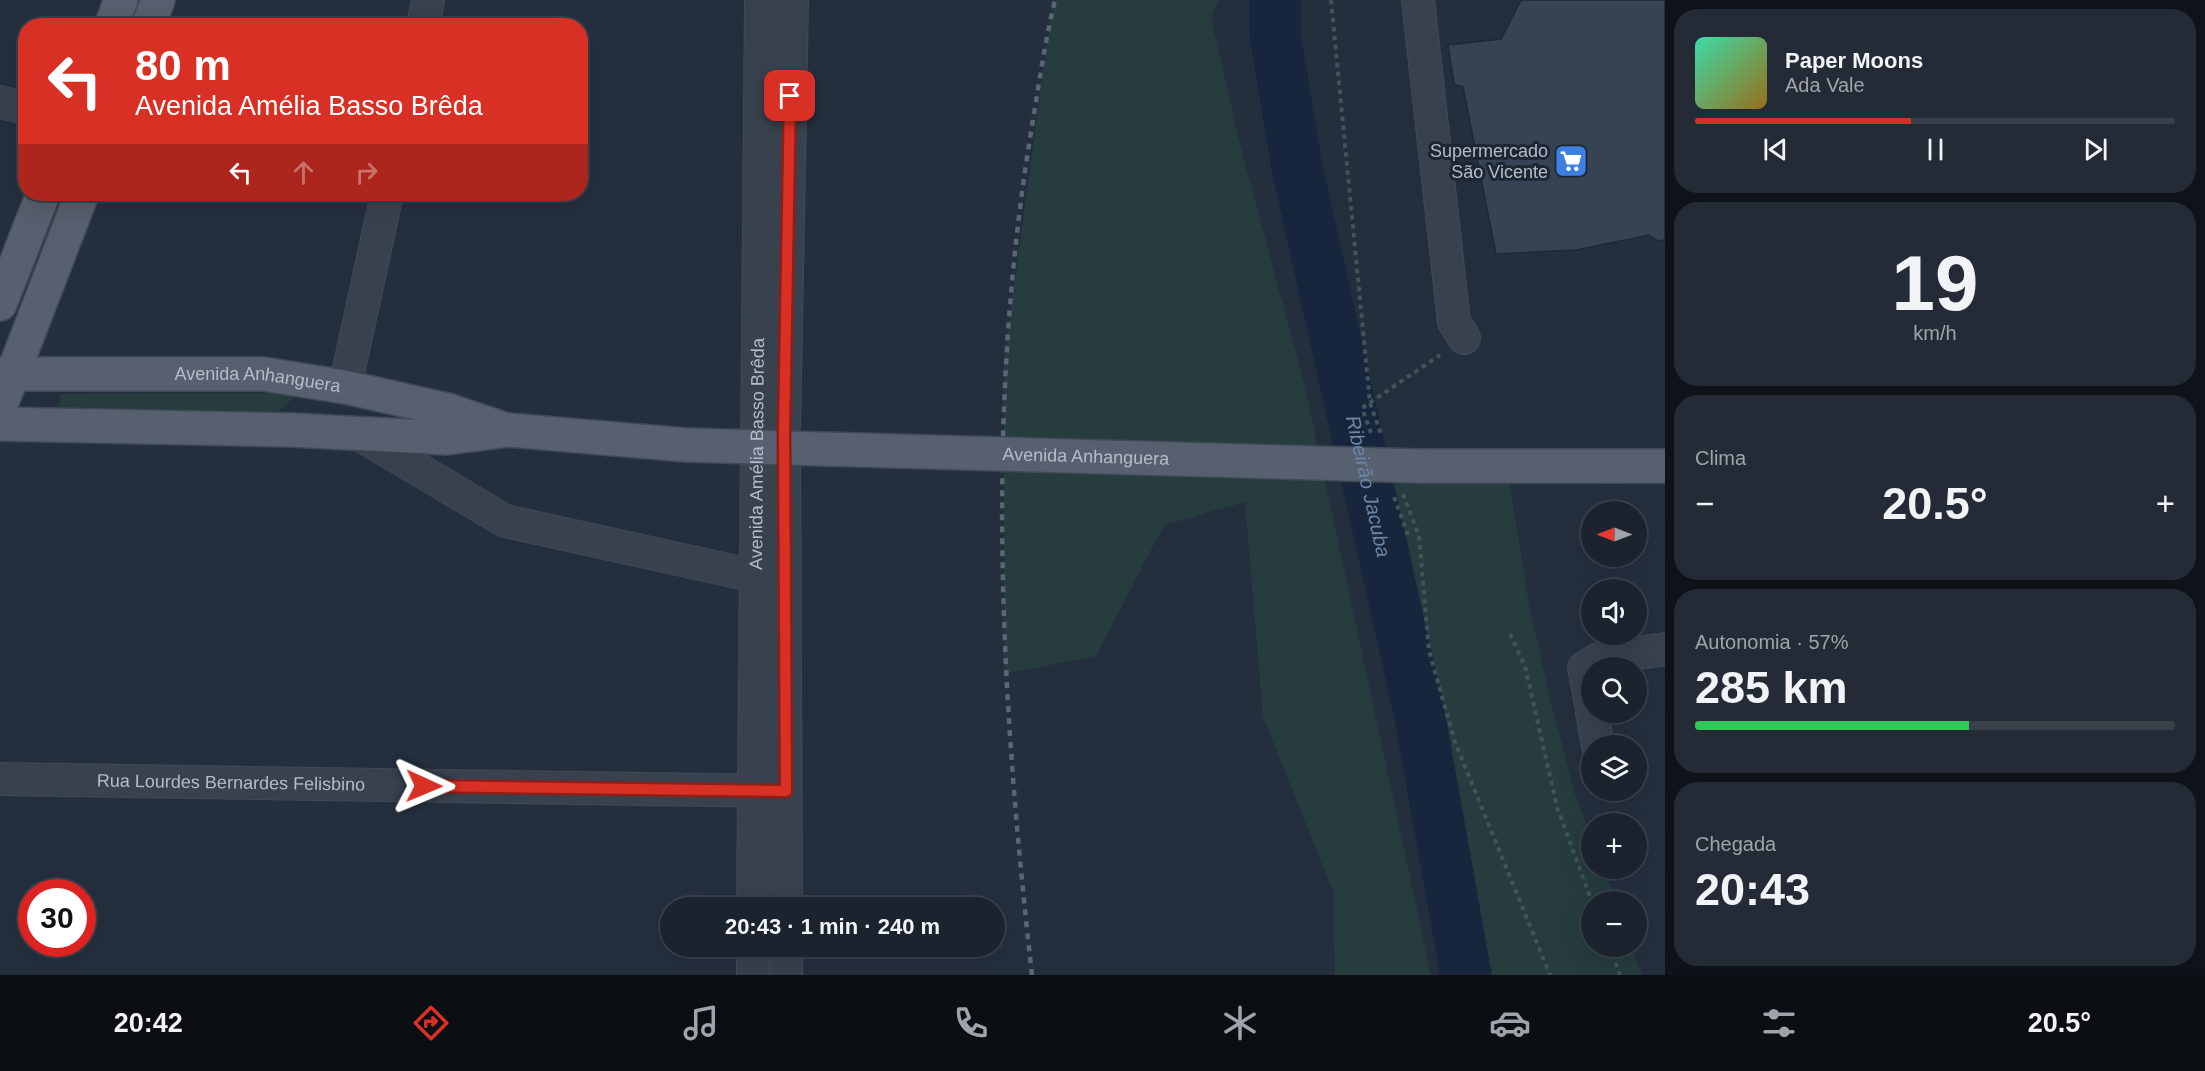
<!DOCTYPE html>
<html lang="pt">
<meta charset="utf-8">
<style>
body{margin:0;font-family:Arial,sans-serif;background:#242b36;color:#f1f3f6;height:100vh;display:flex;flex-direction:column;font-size:22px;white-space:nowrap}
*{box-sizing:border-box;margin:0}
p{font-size:20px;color:#a0a4aa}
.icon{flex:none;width:33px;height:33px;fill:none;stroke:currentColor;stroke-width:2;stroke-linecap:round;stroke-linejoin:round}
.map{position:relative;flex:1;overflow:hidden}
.drawer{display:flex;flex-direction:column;gap:9px;padding:9px;background:#0f1319;width:540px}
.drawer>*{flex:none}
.hud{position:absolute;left:18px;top:18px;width:570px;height:183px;border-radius:24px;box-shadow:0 6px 24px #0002,0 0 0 2px #39404a;background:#d93025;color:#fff;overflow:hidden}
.needle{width:39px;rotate:270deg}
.buttons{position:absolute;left:1581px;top:501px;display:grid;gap:12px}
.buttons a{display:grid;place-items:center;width:66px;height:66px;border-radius:50%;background:#1b232e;box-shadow:0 6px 24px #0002,0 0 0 2px #39404a;font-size:30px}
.speed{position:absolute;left:18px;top:879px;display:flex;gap:12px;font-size:30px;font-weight:700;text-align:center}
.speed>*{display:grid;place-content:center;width:78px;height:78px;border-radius:50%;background:#1b232e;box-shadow:0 6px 24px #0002,0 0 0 2px #39404a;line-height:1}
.speed .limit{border:9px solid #d22;background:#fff;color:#111}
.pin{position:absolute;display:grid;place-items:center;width:51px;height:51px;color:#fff;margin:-26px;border-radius:12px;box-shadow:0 3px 9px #0006}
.me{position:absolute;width:66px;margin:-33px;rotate:91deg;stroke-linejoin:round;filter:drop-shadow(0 0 4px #0008)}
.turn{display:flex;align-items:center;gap:21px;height:126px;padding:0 18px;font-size:27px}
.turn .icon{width:78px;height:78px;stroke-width:2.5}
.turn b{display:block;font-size:42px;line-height:51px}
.lanes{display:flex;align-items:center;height:57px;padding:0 18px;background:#0003;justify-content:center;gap:30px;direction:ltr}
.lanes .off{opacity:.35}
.big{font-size:45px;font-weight:600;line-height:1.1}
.drawer .widget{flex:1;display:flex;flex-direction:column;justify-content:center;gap:9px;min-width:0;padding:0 21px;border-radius:24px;background:#242b36}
.drawer .dial{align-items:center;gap:0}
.dial b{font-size:78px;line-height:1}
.song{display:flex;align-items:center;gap:18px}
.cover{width:72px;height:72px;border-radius:9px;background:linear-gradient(135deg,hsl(160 70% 55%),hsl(40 70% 35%))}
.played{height:6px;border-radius:3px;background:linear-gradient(90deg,#d93025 45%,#39404a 45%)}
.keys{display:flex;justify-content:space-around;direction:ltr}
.heat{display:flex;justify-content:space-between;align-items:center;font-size:33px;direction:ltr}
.charge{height:9px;border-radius:4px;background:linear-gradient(90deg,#34c759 57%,#39404a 0)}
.trip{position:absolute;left:660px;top:897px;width:345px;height:60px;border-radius:30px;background:#1b232e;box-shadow:0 6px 24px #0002,0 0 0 2px #39404a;font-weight:600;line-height:60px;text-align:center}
.menu{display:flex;height:96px;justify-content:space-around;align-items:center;background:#0b0e12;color:#a0a4aa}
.menu .icon{width:42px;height:42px}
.menu .on{color:#d93025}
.menu b{font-size:27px;color:#f1f3f6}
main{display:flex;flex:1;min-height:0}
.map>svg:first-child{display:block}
.green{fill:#263c3f}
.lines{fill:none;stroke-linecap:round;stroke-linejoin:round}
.river{stroke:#17263c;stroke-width:51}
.building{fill:#364354;stroke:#1f2835;stroke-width:1.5}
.minor-casing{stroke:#414a57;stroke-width:34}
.major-casing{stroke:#414a57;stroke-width:36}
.path{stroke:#3f5557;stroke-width:4;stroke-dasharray:4.5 4.5;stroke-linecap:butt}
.minor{stroke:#38414e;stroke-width:32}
.major{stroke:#56606e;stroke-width:33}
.rail{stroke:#5a6575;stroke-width:4.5;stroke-dasharray:6 6;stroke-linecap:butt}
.major-bridge-casing{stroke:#414a57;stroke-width:36;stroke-linecap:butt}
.major-bridge{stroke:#56606e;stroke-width:33}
.route-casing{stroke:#8d1f18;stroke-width:15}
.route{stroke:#d93025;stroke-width:10}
.labels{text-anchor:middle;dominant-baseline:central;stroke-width:6;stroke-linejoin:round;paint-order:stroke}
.poi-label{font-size:18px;fill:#b4bcc9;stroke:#1d2633;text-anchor:end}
.street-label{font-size:18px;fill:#b4bcc9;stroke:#1d2633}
.water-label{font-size:20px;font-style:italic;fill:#6d86a8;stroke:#1d2633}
</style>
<main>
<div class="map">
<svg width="1665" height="975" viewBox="0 0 1665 975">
<rect width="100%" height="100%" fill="#242f3e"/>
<g class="green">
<polygon points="1053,0 1219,0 1211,17 1240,144 1305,387 1431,975 1335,975 1333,892 1263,717 1245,502 1164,525 1096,656 1004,674 1004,359"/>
<polygon points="268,393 295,396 275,415 59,411 60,394"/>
<polygon points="1374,478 1509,479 1529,605 1552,707 1575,794 1591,837 1592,868 1604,869 1616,901 1592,902 1592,946 1631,947 1642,975 1478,975"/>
</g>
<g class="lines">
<path class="river" id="s1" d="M1275 0V35L1297 168 1419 712 1466 975"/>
</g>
<polygon class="building" points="1521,0 1665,0 1665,240 1658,241 1649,235 1576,250 1496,254 1463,87 1454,84 1448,45 1501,39"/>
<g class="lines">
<defs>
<g id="minor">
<polyline points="1418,0 1454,322 1464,338"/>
<polyline points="423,26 428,0"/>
<polyline points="0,102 26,108"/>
<polyline points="345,387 387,194"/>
<polyline points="359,434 505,521 755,576"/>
<polyline points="1592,709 1584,668 1598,659 1665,649"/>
<polyline points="1592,712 1598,746"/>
<path id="s2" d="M0 779 773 791"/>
<path id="s3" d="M753 908 761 0"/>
<polyline points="786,908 784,432 792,0"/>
<polyline points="786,946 786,975"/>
<polyline points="753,975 753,946"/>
</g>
<g id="major">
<polyline points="111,26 121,0"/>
<polyline points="148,26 158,0"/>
<polyline points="0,304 43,194"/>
<path id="s4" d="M0 374H263L345 387 448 410 501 428"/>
<polyline points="0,407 82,194"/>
<polyline points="0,424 291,430 447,438 508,430 686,445"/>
<polyline points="1419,466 1665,466"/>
</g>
</defs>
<use href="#minor" class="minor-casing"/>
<use href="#major" class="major-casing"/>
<g class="path">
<polyline points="1331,0 1370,403 1381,434"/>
<polyline points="1371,433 1362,408 1440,355"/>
<polyline points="1403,494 1419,536 1429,651 1455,742 1550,975"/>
<polyline points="1394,497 1409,538"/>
<polyline points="1510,634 1525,666 1557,807 1592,902"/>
<polyline points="1609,946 1620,975"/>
</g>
<use href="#minor" class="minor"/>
<use href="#major" class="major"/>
<path class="rail" d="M1032 975C1000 692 985 408 1032 126 1039 84 1045 41 1055 0"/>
<defs>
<g id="major-bridge">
<path id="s5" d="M686 445 1419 466"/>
</g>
</defs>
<use href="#major-bridge" class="major-bridge-casing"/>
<use href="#major-bridge" class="major-bridge"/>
</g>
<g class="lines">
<defs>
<polyline id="route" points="424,786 786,791 784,432 790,96"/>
</defs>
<use href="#route" class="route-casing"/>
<use href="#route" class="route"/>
</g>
<defs>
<symbol id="supermarket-square" viewBox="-11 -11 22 22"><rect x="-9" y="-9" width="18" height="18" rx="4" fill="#3f7fe0" stroke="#1d2633"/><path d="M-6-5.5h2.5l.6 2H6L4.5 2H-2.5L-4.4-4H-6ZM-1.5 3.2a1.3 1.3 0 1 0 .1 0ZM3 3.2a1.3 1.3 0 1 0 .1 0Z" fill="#fff"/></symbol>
</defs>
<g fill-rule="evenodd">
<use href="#supermarket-square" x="1552" y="142" width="38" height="38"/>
</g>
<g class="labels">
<g class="poi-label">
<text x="1548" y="151">Supermercado<tspan x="1548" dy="21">São Vicente</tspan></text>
</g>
<g class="street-label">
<text stroke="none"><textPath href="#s4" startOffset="258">Avenida Anhanguera</textPath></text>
<text stroke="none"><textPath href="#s3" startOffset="454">Avenida Amélia Basso Brêda</textPath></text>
<text stroke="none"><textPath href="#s5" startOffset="400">Avenida Anhanguera</textPath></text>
<text stroke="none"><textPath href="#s2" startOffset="231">Rua Lourdes Bernardes Felisbino</textPath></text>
</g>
<g class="water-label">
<text stroke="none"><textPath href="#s1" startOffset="496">Ribeirão Jacuba</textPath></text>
</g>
</g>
</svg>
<div class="buttons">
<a><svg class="needle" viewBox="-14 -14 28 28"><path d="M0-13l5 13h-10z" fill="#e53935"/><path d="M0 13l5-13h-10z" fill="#a0a4aa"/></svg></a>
<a><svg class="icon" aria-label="sound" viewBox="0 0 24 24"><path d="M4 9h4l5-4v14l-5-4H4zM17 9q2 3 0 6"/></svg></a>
<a><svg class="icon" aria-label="search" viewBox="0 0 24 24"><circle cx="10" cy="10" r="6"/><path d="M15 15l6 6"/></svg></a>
<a><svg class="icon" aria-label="layers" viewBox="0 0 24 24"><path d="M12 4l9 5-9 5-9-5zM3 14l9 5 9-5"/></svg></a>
<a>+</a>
<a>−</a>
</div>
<div class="speed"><div class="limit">30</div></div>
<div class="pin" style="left:790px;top:96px;background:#d93025"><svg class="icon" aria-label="arrive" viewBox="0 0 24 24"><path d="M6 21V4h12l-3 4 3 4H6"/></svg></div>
<svg class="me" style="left:424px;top:786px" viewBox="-20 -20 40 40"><path d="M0-17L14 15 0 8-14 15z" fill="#d93025" stroke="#fff" stroke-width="4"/></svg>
<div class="trip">20:43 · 1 min · 240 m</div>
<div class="hud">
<div class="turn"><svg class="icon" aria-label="left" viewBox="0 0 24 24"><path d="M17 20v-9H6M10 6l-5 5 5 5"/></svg><div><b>80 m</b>Avenida Amélia Basso Brêda</div></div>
<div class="lanes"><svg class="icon" aria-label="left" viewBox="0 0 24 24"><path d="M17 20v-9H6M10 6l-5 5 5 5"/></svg><svg class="icon off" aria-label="ahead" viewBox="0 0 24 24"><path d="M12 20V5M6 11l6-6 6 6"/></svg><svg class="icon off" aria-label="right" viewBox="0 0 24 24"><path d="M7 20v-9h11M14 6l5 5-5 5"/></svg></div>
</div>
</div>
<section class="drawer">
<div class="widget">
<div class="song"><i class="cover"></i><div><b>Paper Moons</b><p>Ada Vale</p></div></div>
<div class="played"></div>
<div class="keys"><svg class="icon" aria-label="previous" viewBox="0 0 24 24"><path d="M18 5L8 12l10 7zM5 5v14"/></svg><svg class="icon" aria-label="pause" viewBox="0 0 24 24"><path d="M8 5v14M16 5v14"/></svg><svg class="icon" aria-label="next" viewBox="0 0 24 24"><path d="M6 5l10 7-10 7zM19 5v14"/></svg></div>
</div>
<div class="widget dial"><b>19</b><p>km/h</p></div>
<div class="widget"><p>Clima</p>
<div class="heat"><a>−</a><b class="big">20.5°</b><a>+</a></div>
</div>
<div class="widget"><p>Autonomia · 57%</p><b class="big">285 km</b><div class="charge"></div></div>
<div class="widget"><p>Chegada</p><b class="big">20:43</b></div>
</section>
</main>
<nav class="menu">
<b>20:42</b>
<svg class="icon on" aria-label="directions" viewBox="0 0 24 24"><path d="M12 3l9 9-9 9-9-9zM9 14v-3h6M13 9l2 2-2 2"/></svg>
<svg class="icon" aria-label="music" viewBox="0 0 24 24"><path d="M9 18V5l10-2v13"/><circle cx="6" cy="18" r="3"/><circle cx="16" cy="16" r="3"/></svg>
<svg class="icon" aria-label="phone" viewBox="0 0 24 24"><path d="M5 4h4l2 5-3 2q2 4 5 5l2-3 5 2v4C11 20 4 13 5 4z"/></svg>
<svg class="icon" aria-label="climate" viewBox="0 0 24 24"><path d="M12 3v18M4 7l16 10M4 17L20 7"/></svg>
<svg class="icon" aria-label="car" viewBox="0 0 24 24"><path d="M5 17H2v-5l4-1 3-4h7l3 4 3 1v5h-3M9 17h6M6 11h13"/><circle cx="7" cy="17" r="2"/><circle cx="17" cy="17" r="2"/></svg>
<svg class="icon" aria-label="filters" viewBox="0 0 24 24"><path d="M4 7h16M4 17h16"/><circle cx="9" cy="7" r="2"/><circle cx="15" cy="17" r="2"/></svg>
<b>20.5°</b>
</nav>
